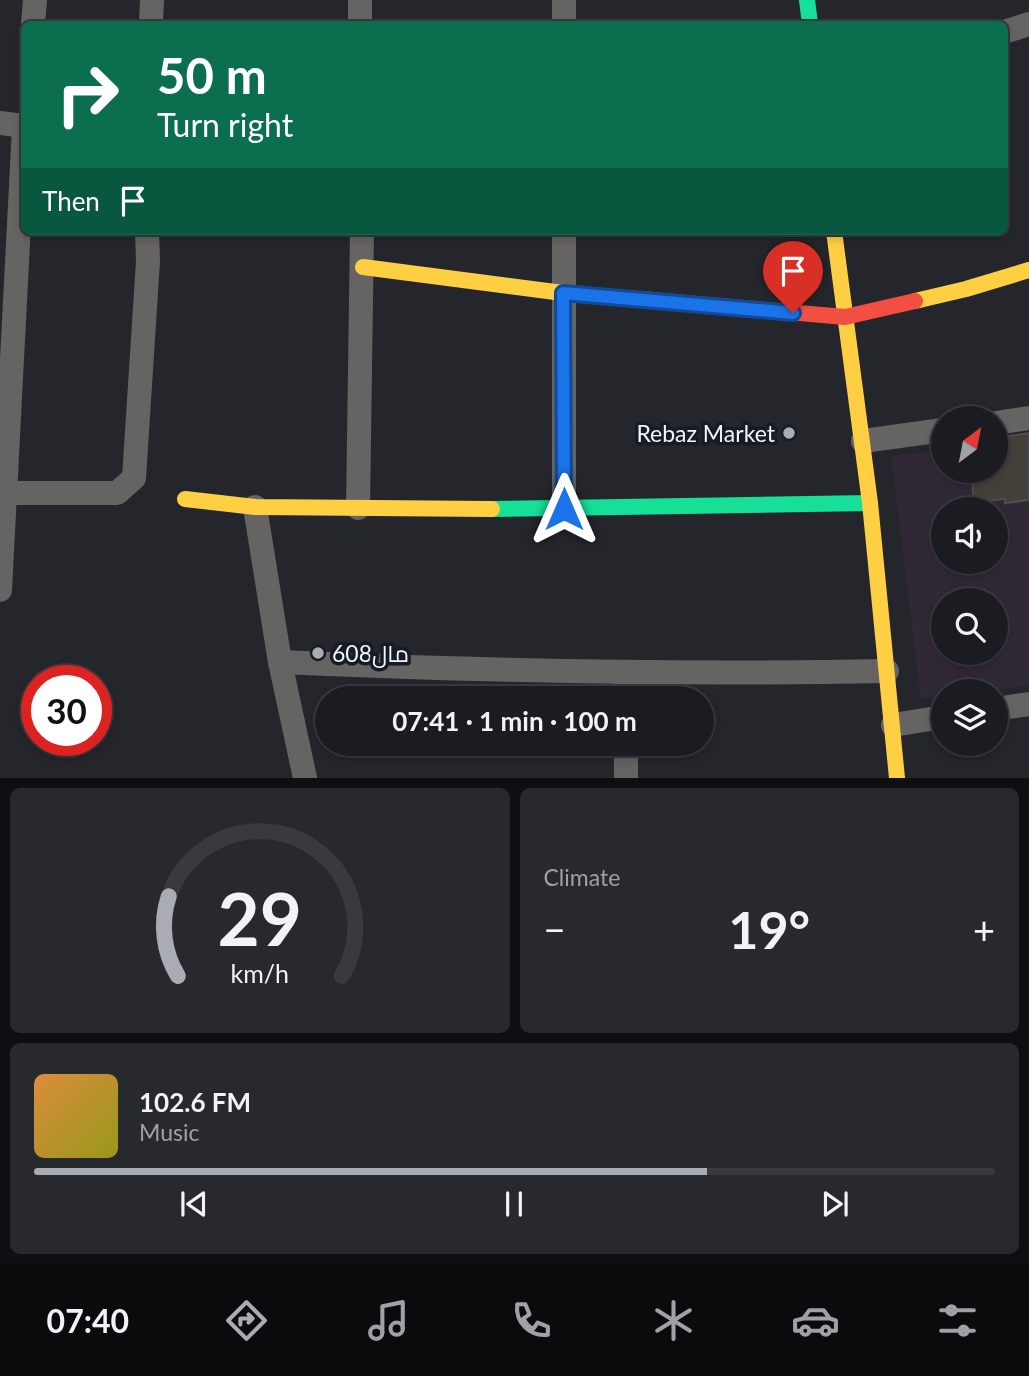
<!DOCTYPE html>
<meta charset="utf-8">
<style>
body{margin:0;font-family:Lato,Cairo,sans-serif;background:#28292e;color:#f1f3f6;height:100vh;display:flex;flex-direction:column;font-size:26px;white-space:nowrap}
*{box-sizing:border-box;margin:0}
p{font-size:23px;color:#a0a1a5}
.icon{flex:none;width:38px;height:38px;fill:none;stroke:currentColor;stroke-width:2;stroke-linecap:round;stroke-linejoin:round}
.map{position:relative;height:778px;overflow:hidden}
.details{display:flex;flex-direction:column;gap:10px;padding:10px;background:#0f0f12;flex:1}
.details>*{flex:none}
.hud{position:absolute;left:21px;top:21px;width:987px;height:214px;border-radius:10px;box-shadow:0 4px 10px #0003,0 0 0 2px #393a3f;background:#0b6e4f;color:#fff;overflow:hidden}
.needle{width:46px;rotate:32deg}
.buttons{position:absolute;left:931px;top:406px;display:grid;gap:14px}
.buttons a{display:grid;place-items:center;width:77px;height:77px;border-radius:50%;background:#1b1c21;box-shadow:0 4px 10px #0003,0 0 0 2px #393a3f;font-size:35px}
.speed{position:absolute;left:21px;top:665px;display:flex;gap:14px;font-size:35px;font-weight:700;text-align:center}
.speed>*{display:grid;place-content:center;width:91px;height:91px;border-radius:50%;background:#1b1c21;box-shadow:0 4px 10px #0003,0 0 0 2px #393a3f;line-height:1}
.speed .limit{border:10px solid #d22;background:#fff;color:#111}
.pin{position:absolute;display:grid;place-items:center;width:60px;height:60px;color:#fff;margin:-72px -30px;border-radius:50% 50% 50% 0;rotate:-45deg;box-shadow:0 0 7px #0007}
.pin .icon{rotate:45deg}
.me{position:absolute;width:77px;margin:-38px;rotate:0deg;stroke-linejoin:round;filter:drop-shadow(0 0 5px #0008)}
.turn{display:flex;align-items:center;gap:24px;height:147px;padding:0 21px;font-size:32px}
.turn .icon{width:91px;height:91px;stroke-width:2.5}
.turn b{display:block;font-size:49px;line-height:60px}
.then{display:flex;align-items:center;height:66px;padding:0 21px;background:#0003;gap:14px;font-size:26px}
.big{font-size:52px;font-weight:700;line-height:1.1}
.details .card{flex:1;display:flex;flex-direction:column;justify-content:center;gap:10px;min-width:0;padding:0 24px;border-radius:10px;background:#28292e}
.details .dial{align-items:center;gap:0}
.dial svg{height:182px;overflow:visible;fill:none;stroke:#393a3f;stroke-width:7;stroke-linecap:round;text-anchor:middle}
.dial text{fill:#f1f3f6;stroke:none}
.song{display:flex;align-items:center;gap:21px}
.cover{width:84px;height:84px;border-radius:10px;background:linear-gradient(135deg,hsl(30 70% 55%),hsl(60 70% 35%))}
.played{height:7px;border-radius:4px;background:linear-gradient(90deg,#a9acb3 70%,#393a3f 70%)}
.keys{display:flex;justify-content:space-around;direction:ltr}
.heat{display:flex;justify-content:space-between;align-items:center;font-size:38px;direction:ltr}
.details .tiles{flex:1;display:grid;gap:10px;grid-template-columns:1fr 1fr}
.card:last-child{grid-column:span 2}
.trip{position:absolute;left:315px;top:686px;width:399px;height:70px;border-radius:35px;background:#1b1c21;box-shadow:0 4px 10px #0003,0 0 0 2px #393a3f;font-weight:700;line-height:70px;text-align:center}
.dock{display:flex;height:112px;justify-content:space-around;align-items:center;background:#0b0b0d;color:#a0a1a5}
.dock .icon{width:49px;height:49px}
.dock .selected{color:#a9acb3}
.dock b{font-size:32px;color:#f1f3f6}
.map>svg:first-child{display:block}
.education{fill:#312835;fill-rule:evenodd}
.building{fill:#453f3a;stroke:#504e4f;stroke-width:2}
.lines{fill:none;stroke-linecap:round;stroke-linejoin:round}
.street{stroke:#656463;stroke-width:24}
.fast{stroke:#16e098;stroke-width:16}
.slow{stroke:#ffcf43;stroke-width:16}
.jam{stroke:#f24e42;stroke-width:16}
.route-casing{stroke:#114b97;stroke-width:18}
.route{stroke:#1a73e8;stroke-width:12}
.poi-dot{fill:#a9acb3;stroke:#171b26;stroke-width:2.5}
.labels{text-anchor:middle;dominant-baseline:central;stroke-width:7;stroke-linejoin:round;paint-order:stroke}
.poi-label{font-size:23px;fill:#f0f4fc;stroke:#171b26;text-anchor:end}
</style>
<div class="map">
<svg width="1029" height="778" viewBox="0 0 1029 778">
<rect width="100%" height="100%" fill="#24262c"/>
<path class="education" d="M1029 439V686L985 691H943V696L921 699 891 456 943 450V471H996V443ZM943 509H996V562H943ZM943 600H996V653H943Z"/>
<polygon class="building" points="1029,433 1029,500 1005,503 1005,499 974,502 971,471 996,471 996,438"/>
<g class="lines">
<g class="street">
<polyline points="360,0 360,24"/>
<polyline points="33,24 35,0"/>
<polyline points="151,24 152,0"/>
<polyline points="564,24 564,0"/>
<polyline points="1004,32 1029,24"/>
<polyline points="0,123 24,126"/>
<polyline points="564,231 564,509"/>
<polyline points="996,423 1029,418"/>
<polyline points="863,441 943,430"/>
<polyline points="0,493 117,493 134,478 148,261 147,231"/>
<polyline points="255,507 280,662 305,778"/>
<polyline points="358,508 362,231"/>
<polyline points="0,590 24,128"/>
<path d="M280 662C483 671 684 675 887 671"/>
<polyline points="626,673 626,698"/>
<polyline points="996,709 1029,704"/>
<polyline points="893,725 943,717"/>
<polyline points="626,744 626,778"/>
</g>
<g class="fast">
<polyline points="807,0 810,24"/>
<polyline points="492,509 870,503"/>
</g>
<g class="slow">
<polyline points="834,231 870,503 897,778"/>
<polyline points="363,267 563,293 651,300"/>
<polyline points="915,301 966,289 1029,270"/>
<polyline points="185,499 255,507 492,509"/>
</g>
<polyline class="jam" points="651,300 845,317 915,301"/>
</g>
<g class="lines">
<defs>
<polyline id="route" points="564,509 563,293 793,313"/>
</defs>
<use href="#route" class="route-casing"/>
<use href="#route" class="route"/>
</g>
<g class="poi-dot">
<circle cx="789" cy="433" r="7"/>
<circle cx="318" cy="653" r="7"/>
</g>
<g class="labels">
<g class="poi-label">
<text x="775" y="433">Rebaz Market</text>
<text x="332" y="653" text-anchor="start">مال608</text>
</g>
</g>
</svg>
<div class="buttons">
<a><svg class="needle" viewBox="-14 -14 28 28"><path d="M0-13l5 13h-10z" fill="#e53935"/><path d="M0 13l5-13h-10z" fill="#a0a1a5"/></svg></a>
<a><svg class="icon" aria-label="sound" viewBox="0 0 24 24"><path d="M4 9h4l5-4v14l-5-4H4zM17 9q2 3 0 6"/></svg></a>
<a><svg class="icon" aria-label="search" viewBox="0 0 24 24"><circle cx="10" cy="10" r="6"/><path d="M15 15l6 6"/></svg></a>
<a><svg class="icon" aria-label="layers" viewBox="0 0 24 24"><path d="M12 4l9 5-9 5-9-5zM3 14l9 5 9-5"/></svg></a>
</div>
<div class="speed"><div class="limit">30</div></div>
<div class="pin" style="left:793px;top:313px;background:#d93025"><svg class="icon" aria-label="arrive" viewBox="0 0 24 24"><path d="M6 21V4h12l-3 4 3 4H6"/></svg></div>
<svg class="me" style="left:564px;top:509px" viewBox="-20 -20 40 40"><path d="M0-17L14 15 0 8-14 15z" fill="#1a73e8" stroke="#fff" stroke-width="4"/></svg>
<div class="trip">07:41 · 1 min · 100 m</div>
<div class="hud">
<div class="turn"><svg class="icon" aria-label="right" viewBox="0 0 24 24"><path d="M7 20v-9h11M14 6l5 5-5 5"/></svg><div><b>50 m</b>Turn right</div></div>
<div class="then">Then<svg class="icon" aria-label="arrive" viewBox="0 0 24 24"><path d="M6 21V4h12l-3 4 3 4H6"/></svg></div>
</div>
</div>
<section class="details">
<div class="tiles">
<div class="card dial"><svg viewBox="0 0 100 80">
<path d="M14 69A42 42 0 1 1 86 69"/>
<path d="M14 69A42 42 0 0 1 10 34" stroke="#a9acb3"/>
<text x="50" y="56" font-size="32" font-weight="700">29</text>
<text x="50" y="72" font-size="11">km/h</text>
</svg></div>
<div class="card"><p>Climate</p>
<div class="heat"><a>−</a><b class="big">19°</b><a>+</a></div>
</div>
<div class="card">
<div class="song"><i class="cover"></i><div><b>102.6 FM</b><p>Music</p></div></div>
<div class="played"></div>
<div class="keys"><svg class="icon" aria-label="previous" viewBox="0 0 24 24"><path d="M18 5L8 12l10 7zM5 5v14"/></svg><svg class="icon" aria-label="pause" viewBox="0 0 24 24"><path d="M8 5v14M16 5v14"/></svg><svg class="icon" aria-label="next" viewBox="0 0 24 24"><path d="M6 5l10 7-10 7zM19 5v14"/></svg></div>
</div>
</div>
</section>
<nav class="dock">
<b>07:40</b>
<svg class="icon selected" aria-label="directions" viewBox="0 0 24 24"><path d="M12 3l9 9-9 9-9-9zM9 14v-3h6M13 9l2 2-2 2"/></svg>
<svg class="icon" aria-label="music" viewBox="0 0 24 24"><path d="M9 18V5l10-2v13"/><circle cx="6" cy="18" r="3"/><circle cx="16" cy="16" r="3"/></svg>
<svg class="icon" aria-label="phone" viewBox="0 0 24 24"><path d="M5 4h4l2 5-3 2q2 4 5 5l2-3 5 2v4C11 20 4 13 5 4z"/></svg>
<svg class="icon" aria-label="climate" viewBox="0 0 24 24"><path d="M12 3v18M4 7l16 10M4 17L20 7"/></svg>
<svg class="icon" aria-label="car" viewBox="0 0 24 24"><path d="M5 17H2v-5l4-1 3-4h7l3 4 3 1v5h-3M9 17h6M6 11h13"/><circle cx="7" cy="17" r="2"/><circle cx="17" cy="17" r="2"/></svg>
<svg class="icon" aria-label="filters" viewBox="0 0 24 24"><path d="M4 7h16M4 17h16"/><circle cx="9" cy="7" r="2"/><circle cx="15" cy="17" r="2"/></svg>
</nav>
